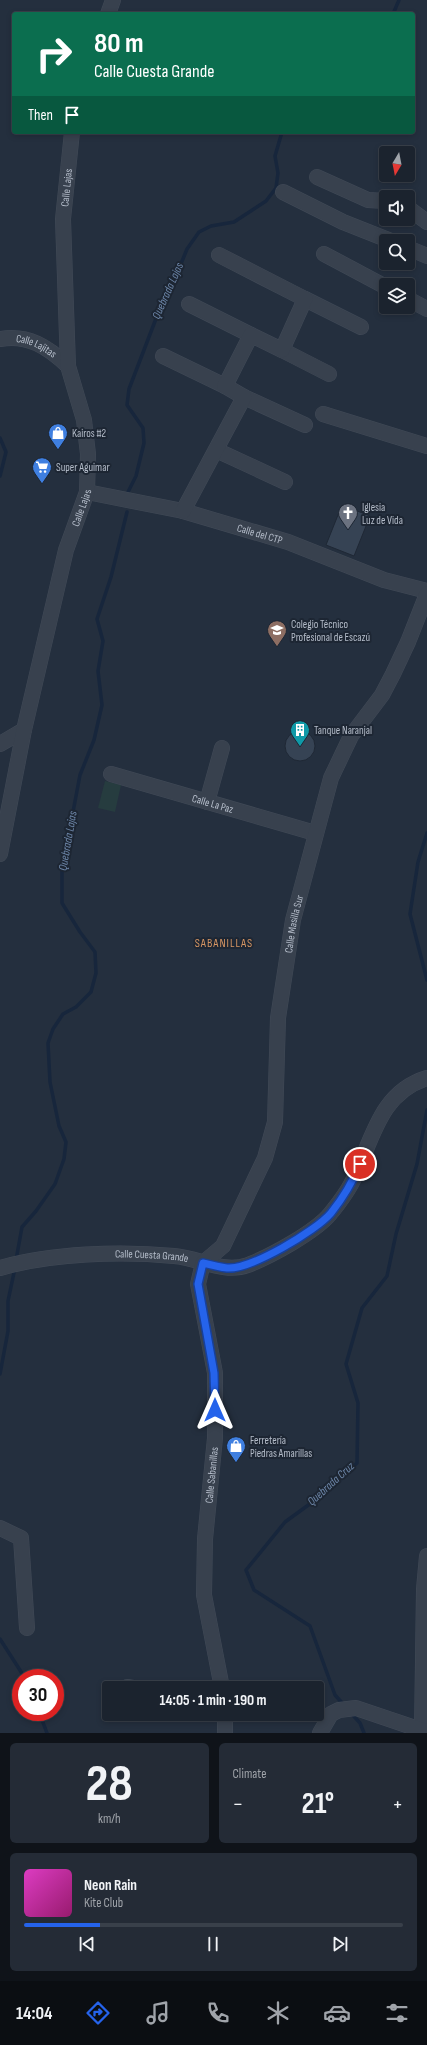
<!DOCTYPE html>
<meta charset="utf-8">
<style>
body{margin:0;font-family:"Sofia Sans Condensed",sans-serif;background:#242b36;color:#f1f3f6;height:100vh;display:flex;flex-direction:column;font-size:15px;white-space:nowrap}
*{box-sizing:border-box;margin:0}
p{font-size:13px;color:#a0a4aa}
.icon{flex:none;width:22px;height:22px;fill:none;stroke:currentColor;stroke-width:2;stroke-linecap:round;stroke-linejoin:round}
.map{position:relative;height:1733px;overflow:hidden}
.drawer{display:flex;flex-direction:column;gap:10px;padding:10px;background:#0f1319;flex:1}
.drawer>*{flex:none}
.banner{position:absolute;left:12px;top:12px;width:403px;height:122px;border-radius:4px;box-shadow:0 2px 6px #0003,0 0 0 1px #39404a;background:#0b6e4f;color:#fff;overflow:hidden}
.needle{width:26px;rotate:190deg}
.fabs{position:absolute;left:379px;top:146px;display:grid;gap:8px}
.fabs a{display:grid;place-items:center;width:36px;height:36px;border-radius:4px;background:#1b232e;box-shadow:0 2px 6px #0003,0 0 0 1px #39404a;font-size:20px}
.speed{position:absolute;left:12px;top:1669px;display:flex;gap:8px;font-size:20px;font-weight:700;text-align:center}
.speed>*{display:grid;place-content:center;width:52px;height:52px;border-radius:50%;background:#1b232e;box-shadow:0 2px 6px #0003,0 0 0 1px #39404a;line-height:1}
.speed .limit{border:6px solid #d22;background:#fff;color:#111}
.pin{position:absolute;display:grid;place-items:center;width:34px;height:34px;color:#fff;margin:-17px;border:2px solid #fff;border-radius:50%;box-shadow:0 1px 4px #0007}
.me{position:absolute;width:44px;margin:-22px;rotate:0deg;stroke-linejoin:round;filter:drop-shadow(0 0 3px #0008)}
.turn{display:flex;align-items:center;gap:14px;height:84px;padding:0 16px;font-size:18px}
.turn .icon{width:52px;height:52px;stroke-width:2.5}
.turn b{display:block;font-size:28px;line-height:34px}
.then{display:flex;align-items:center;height:38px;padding:0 16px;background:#0003;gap:8px;font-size:15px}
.big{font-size:30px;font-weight:700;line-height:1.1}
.drawer .card{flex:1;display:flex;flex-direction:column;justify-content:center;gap:6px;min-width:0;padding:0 14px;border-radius:6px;background:#242b36}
.drawer .dial{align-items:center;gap:0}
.dial b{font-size:52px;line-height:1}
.song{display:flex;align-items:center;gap:12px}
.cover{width:48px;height:48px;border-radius:6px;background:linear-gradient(135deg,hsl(310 70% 55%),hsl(320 70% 35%))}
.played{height:4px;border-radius:2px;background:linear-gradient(90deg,#2563eb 20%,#39404a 20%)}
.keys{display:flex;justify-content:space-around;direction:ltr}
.heat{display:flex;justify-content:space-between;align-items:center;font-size:22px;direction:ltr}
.drawer .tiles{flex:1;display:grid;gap:10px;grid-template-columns:1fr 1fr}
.card:last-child{grid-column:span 2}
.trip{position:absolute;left:102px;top:1681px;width:222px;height:40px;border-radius:4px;background:#1b232e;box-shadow:0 2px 6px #0003,0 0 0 1px #39404a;font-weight:700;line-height:40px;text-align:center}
.dock{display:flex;height:64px;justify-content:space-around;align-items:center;background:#0b0e12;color:#a0a4aa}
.dock .icon{width:28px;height:28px}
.dock .active{color:#2563eb}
.dock b{font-size:18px;color:#f1f3f6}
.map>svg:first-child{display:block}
.green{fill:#263c3f}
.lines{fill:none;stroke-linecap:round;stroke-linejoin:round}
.stream{stroke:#17263c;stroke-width:3.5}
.building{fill:#364354;stroke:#1f2835}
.minor-casing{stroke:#414a57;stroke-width:16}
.minor{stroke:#38414e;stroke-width:15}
.route-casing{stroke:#184099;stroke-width:10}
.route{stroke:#2563eb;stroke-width:7}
.labels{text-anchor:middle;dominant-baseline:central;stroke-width:4;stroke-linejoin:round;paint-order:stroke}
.street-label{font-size:11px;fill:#b4bcc9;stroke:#1d2633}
.poi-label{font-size:11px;fill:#b4bcc9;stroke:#1d2633;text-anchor:start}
.water-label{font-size:12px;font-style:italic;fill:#6d86a8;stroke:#1d2633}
.neighbourhood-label{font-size:12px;letter-spacing:1px;fill:#d59563;stroke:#1d2633}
</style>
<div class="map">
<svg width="427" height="1733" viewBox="0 0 427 1733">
<rect width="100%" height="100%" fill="#242f3e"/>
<polygon class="green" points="105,781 121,785 115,812 98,808"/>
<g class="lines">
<g class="stream">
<polyline points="393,14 399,0"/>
<polyline points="0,438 6,452 0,476"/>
<polyline points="128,492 136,476 144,443 143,428 127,405 129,389 162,303 176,276 187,249 199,232 211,226 234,222 266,201 276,188 278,173 275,156 282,132"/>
<polyline points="427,833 418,862 410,914 427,980"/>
<polyline points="16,1260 22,1227 36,1211 55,1184 64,1159 66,1142 59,1126 50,1082 48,1043 53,1029 63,1014 76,1007 91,992 96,973 95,952 80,932 62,903 62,870 80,775 94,740 102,705 98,671 103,641 97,619 111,577 127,512"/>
<polyline points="0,1374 8,1331 8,1301 15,1268"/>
<polyline points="0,1639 25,1678"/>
<polyline points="344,1705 335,1695 310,1626 254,1590 246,1570 285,1522 318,1498 357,1463 358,1403 346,1364 362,1308 387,1276 396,1234 417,1164 427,1110"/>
<polyline points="39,1712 47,1733"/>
<polyline points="351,1713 360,1723 364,1733"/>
</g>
</g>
<g class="building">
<polygon points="342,505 370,516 354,556 326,545"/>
<circle cx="300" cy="746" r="15"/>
</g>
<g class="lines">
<defs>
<g id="minor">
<polyline points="108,14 113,0"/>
<polyline points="317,177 368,200 386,201"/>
<polyline points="283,192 343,222 391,241"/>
<polyline points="408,208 427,222"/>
<polyline points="408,248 427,256"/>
<polyline points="324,254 386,287"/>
<polyline points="305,299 361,327"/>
<polyline points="408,299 427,309"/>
<polyline points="189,304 251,335"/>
<path id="s1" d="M0 339C28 334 48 347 68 366"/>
<polyline points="282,350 329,374"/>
<polyline points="163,356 225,386"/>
<polyline points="244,397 305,425"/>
<polyline points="323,414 427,446"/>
<polyline points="216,450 285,482"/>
<path id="s2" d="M87 492 183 511 288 542 384 580 427 591"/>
<polyline points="183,511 244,397 225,386 251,335 282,350 305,299 219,255"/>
<polyline points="0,744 24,730"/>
<path id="s3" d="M111 774 315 833"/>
<polyline points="207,802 222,748"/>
<path id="s4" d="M0 854 24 730 66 550 87 492 88 454 84 420 68 366 63 219 72 132"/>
<path id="s5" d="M0 1268C52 1253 121 1251 174 1256 200 1258 223 1274 248 1265 271 1256 315 1232 330 1214 339 1203 350 1188 355 1176 373 1137 381 1092 427 1078"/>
<polyline points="0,1528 21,1538 27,1628"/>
<polyline points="127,1687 133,1688"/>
<path id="s6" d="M222 1688 204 1595 205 1539 215 1438V1373L198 1284 203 1263 223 1246 265 1158 275 1122 278 1018 293 920 331 778 351 736 382 695 393 674 408 642 427 594"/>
<polyline points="225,1714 225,1733"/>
<polyline points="422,1731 424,1589 427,1556"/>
<polyline points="320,1733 331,1714 339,1710 356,1708 427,1732"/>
</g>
</defs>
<use href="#minor" class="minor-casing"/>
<use href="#minor" class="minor"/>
</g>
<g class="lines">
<defs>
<path id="route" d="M215 1410 214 1373 198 1284 203 1263C211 1265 219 1267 227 1268 250 1270 316 1231 331 1213 343 1198 353 1181 360 1164"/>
</defs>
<use href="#route" class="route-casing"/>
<use href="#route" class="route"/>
</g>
<defs>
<symbol id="shop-pin" viewBox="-11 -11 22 30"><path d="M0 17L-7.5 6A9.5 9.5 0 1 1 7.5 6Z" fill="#3f7fe0" stroke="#1d2633"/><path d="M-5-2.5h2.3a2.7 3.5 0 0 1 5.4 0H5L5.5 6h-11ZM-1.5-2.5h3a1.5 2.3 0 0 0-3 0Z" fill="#fff"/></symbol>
<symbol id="supermarket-pin" viewBox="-11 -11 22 30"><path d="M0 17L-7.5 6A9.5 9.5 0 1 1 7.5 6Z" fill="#3f7fe0" stroke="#1d2633"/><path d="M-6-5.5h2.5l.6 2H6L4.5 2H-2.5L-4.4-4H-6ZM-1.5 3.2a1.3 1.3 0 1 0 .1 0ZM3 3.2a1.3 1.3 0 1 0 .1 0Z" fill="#fff"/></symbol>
<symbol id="church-pin" viewBox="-11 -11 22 30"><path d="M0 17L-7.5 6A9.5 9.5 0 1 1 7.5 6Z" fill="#6b7280" stroke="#1d2633"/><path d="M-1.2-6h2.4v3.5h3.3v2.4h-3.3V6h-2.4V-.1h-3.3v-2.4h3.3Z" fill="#fff"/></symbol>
<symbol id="school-pin" viewBox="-11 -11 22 30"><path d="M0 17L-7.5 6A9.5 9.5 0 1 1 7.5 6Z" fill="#8d6e63" stroke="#1d2633"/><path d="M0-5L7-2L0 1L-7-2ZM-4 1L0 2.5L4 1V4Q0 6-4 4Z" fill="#fff"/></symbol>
<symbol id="building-pin" viewBox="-11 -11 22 30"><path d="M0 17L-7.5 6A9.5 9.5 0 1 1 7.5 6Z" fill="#0f9aa8" stroke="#1d2633"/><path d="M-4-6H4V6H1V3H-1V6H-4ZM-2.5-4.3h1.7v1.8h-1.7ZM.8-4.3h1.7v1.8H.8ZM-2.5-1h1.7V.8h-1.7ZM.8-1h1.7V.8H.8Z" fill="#fff"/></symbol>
</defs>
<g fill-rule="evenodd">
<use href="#shop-pin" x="47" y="422" width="22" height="30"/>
<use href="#supermarket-pin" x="31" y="456" width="22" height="30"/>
<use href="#church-pin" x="337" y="502" width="22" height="30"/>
<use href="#school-pin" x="266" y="619" width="22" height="30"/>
<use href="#building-pin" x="289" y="719" width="22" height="30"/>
<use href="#shop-pin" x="225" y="1435" width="22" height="30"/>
</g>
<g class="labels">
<g class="street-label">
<text stroke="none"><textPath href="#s4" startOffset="680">Calle Lajas</textPath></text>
<text stroke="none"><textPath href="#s1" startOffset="38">Calle Lajitas</textPath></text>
<text stroke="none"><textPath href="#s4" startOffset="356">Calle Lajas</textPath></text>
<text stroke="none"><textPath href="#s2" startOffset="178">Calle del CTP</textPath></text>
<text stroke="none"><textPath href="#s3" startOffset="106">Calle La Paz</textPath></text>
<text stroke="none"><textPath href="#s6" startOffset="790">Calle Masilla Sur</textPath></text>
<text stroke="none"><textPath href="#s5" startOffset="153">Calle Cuesta Grande</textPath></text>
<text stroke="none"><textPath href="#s6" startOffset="215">Calle Sabanillas</textPath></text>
</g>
<g class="poi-label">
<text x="72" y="433">Kairos #2</text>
<text x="56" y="467">Super Aguimar</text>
<text x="362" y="507">Iglesia<tspan x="362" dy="13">Luz de Vida</tspan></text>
<text x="291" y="624">Colegio Técnico<tspan x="291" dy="13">Profesional de Escazú</tspan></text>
<text x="314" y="730">Tanque Naranjal</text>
<text x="250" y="1440">Ferretería<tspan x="250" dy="13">Piedras Amarillas</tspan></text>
</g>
<g class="water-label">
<text transform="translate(168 291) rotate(-66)">Quebrada Lajas</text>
<text transform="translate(68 841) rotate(-80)">Quebrada Lajas</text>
<text transform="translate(331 1484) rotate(-42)">Quebrada Cruz</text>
</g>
<g class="neighbourhood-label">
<text x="224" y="943">SABANILLAS</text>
</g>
</g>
</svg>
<div class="fabs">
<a><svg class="needle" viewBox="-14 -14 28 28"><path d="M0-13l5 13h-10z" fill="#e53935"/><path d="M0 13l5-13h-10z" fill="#a0a4aa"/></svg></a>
<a><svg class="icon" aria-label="sound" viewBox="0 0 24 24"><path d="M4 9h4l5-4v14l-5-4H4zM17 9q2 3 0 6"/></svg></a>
<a><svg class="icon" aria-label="search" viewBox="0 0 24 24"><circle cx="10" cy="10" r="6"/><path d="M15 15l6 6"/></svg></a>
<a><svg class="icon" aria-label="layers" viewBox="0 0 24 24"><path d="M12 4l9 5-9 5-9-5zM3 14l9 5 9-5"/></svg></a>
</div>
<div class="speed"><div class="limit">30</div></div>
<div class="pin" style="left:360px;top:1164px;background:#d93025"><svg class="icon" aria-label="arrive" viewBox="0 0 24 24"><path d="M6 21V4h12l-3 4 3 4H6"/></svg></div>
<svg class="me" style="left:215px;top:1410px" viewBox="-20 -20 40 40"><path d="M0-17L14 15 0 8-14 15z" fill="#2563eb" stroke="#fff" stroke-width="4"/></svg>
<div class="trip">14:05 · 1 min · 190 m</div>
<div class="banner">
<div class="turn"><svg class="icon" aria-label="right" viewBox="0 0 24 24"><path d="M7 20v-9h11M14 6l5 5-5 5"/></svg><div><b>80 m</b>Calle Cuesta Grande</div></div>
<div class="then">Then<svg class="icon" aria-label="arrive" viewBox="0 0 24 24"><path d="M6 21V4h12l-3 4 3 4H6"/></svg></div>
</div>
</div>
<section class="drawer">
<div class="tiles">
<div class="card dial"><b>28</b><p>km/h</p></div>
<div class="card"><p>Climate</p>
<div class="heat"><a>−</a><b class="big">21°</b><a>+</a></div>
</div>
<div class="card">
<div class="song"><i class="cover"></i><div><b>Neon Rain</b><p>Kite Club</p></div></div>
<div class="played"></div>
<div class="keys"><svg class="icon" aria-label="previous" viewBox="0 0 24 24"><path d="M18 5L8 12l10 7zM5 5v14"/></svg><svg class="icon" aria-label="pause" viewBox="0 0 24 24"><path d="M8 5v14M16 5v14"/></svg><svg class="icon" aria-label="next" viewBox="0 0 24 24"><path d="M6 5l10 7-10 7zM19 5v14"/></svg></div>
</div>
</div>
</section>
<nav class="dock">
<b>14:04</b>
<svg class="icon active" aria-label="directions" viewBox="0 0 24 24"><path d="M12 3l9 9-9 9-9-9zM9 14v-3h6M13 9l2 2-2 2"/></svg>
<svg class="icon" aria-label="music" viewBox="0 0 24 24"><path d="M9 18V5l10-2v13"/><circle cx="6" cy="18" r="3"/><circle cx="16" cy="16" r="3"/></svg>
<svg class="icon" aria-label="phone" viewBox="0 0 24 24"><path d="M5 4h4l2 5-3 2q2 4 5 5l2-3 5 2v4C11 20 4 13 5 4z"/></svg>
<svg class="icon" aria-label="climate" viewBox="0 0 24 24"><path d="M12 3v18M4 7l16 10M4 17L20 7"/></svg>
<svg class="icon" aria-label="car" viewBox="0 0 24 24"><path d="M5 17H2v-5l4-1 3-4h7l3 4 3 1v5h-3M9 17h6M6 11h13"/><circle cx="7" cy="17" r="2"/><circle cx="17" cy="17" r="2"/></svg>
<svg class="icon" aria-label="filters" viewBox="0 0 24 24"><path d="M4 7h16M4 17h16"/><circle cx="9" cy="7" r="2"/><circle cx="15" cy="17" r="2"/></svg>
</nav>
